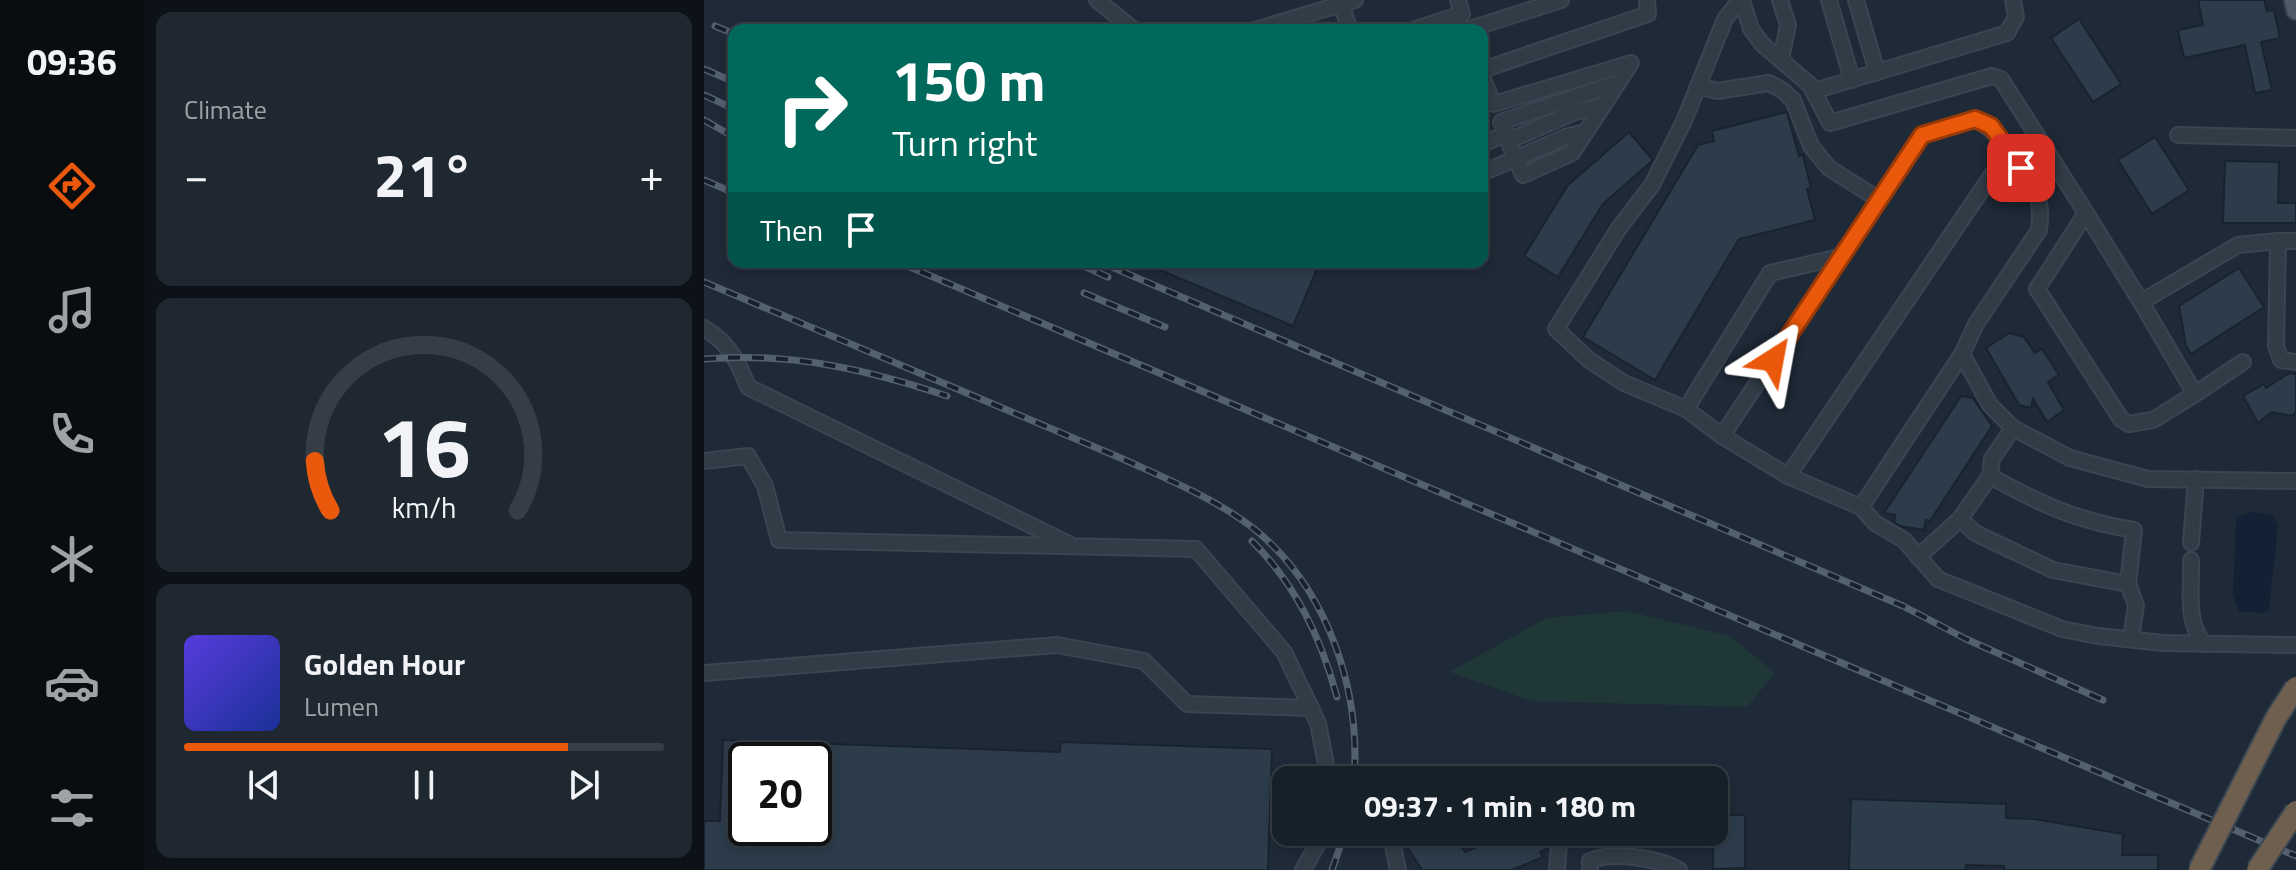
<!DOCTYPE html>
<meta charset="utf-8">
<style>
body{margin:0;font-family:"Titillium Web",sans-serif;background:#1f2831;color:#f1f3f6;height:100vh;display:flex;flex-direction:column;font-size:30px;white-space:nowrap}
*{box-sizing:border-box;margin:0}
p{font-size:26px;color:#9ea3a8}
.icon{flex:none;width:44px;height:44px;fill:none;stroke:currentColor;stroke-width:2;stroke-linecap:round;stroke-linejoin:round}
.map{position:relative;flex:1;overflow:hidden}
.sheet{display:flex;flex-direction:column;gap:12px;padding:12px;background:#0c1217;width:560px}
.sheet>*{flex:none}
.top-card{position:absolute;left:24px;top:24px;width:760px;height:244px;border-radius:16px;box-shadow:0 4px 12px #0003,0 0 0 2px #353e46;background:#00695c;color:#fff;overflow:hidden}
.speed{position:absolute;left:24px;top:742px;display:flex;gap:16px;font-size:40px;font-weight:700;text-align:center}
.speed>*{display:grid;place-content:center;width:104px;height:104px;border-radius:50%;background:#162029;box-shadow:0 4px 12px #0003,0 0 0 2px #353e46;line-height:1}
.speed .limit{border:4px solid #111;border-radius:12px;background:#fff;color:#111}
.pin{position:absolute;display:grid;place-items:center;width:68px;height:68px;color:#fff;margin:-34px;border-radius:16px;box-shadow:0 4px 12px #0006}
.me{position:absolute;width:88px;margin:-44px;rotate:34deg;stroke-linejoin:round;filter:drop-shadow(0 0 6px #0008)}
.turn{display:flex;align-items:center;gap:28px;height:168px;padding:0 32px;font-size:36px}
.turn .icon{width:104px;height:104px;stroke-width:2.5}
.turn b{display:block;font-size:56px;line-height:68px}
.then{display:flex;align-items:center;height:76px;padding:0 32px;background:#0003;gap:16px;font-size:30px}
.big{font-size:60px;font-weight:700;line-height:1.1}
.sheet .card{flex:1;display:flex;flex-direction:column;justify-content:center;gap:12px;min-width:0;padding:0 28px;border-radius:16px;background:#1f2831}
.sheet .dial{align-items:center;gap:0}
.dial svg{height:208px;overflow:visible;fill:none;stroke:#353e46;stroke-width:7;stroke-linecap:round;text-anchor:middle}
.dial text{fill:#f1f3f6;stroke:none}
.song{display:flex;align-items:center;gap:24px}
.cover{width:96px;height:96px;border-radius:12px;background:linear-gradient(135deg,hsl(250 70% 55%),hsl(230 70% 35%))}
.played{height:8px;border-radius:4px;background:linear-gradient(90deg,#ea580c 80%,#353e46 80%)}
.keys{display:flex;justify-content:space-around;direction:ltr}
.heat{display:flex;justify-content:space-between;align-items:center;font-size:44px;direction:ltr}
.trip{position:absolute;left:568px;top:766px;width:456px;height:80px;border-radius:16px;background:#162029;box-shadow:0 4px 12px #0003,0 0 0 2px #353e46;font-weight:700;line-height:80px;text-align:center}
main{display:flex;flex:1;min-height:0}
.menu{display:flex;flex-direction:column;width:144px;justify-content:space-around;align-items:center;background:#090d10;color:#9ea3a8}
.menu .icon{width:56px;height:56px}
.menu .current{color:#ea580c}
.menu b{font-size:36px;color:#f1f3f6}
.map>svg:first-child{display:block}
.green{fill:#203738}
.water{fill:#122234}
.building{fill:#2d3c4b;stroke:#19232e;stroke-width:2;fill-rule:evenodd}
.lines{fill:none;stroke-linecap:round;stroke-linejoin:round}
.minor-casing{stroke:#3b4551;stroke-width:18}
.major-casing{stroke:#3b4551;stroke-width:22}
.minor{stroke:#323c47;stroke-width:14}
.major{stroke:#4f5b68;stroke-width:18}
.rail-casing{stroke:#53616f;stroke-width:7}
.rail{stroke:#17212b;stroke-width:4;stroke-dasharray:12;stroke-linecap:butt}
.highway-bridge-casing{stroke:#3c4752;stroke-width:24;stroke-linecap:butt}
.highway-bridge{stroke:#6e5f4e;stroke-width:20}
.route-casing{stroke:#983908;stroke-width:20}
.route{stroke:#ea580c;stroke-width:14}
</style>
<main>
<nav class="menu">
<b>09:36</b>
<svg class="icon current" aria-label="directions" viewBox="0 0 24 24"><path d="M12 3l9 9-9 9-9-9zM9 14v-3h6M13 9l2 2-2 2"/></svg>
<svg class="icon" aria-label="music" viewBox="0 0 24 24"><path d="M9 18V5l10-2v13"/><circle cx="6" cy="18" r="3"/><circle cx="16" cy="16" r="3"/></svg>
<svg class="icon" aria-label="phone" viewBox="0 0 24 24"><path d="M5 4h4l2 5-3 2q2 4 5 5l2-3 5 2v4C11 20 4 13 5 4z"/></svg>
<svg class="icon" aria-label="climate" viewBox="0 0 24 24"><path d="M12 3v18M4 7l16 10M4 17L20 7"/></svg>
<svg class="icon" aria-label="car" viewBox="0 0 24 24"><path d="M5 17H2v-5l4-1 3-4h7l3 4 3 1v5h-3M9 17h6M6 11h13"/><circle cx="7" cy="17" r="2"/><circle cx="17" cy="17" r="2"/></svg>
<svg class="icon" aria-label="filters" viewBox="0 0 24 24"><path d="M4 7h16M4 17h16"/><circle cx="9" cy="7" r="2"/><circle cx="15" cy="17" r="2"/></svg>
</nav>
<section class="sheet">
<div class="card"><p>Climate</p>
<div class="heat"><a>−</a><b class="big">21°</b><a>+</a></div>
</div>
<div class="card dial"><svg viewBox="0 0 100 80">
<path d="M14 69A42 42 0 1 1 86 69"/>
<path d="M14 69A42 42 0 0 1 8 50" stroke="#ea580c"/>
<text x="50" y="56" font-size="32" font-weight="700">16</text>
<text x="50" y="72" font-size="11">km/h</text>
</svg></div>
<div class="card">
<div class="song"><i class="cover"></i><div><b>Golden Hour</b><p>Lumen</p></div></div>
<div class="played"></div>
<div class="keys"><svg class="icon" aria-label="previous" viewBox="0 0 24 24"><path d="M18 5L8 12l10 7zM5 5v14"/></svg><svg class="icon" aria-label="pause" viewBox="0 0 24 24"><path d="M8 5v14M16 5v14"/></svg><svg class="icon" aria-label="next" viewBox="0 0 24 24"><path d="M6 5l10 7-10 7zM19 5v14"/></svg></div>
</div>
</section>
<div class="map">
<svg width="1592" height="870" viewBox="0 0 1592 870">
<rect width="100%" height="100%" fill="#1e2a37"/>
<polygon class="green" points="923,611 1026,636 1071,673 1043,707 828,701 746,672 842,618"/>
<polygon class="water" points="1548,512 1569,515 1574,525 1565,610 1559,613 1535,611 1529,594 1532,517"/>
<g class="building">
<polygon points="1494,0 1560,0 1563,11 1570,10 1576,38 1557,42 1568,90 1551,93 1541,45 1480,58 1474,30 1499,25"/>
<polygon points="1375,19 1417,84 1389,102 1347,38"/>
<polygon points="1083,112 1095,156 1099,155 1107,188 1103,189 1111,220 1035,239 951,380 879,337 994,145 1010,141 1008,131"/>
<polygon points="925,132 949,160 899,204 854,277 820,256 864,185"/>
<polygon points="1451,137 1485,190 1448,214 1414,160"/>
<polygon points="1521,161 1575,162 1574,203 1592,203 1592,223 1519,223"/>
<polygon points="437,262 616,262 589,326"/>
<polygon points="1535,268 1560,307 1487,354 1482,346 1475,306"/>
<polygon points="1305,333 1320,337 1331,353 1338,349 1355,375 1344,382 1360,410 1343,422 1329,399 1327,408 1315,405 1282,348"/>
<polygon points="1585,373 1592,374 1592,412 1588,416 1568,412 1554,423 1539,396 1560,384 1562,388"/>
<polygon points="1257,396 1269,398 1288,426 1226,521 1222,520 1220,530 1196,526 1190,522 1191,515 1180,513"/>
<path d="M19 740 356 752 357 742 568 749 564 870H0V821H16ZM42 760H110V828H42Z"/>
<polygon points="1147,799 1302,804 1302,818 1330,819 1419,834 1418,855 1454,855 1454,870 1300,870 1300,866 1262,865 1261,870 1145,870"/>
<polygon points="1010,815 1041,815 1041,868 1009,869"/>
<polygon points="716,832 749,832 761,852 793,839 790,832 838,832 845,848 836,852 839,857 808,870 718,870 700,842"/>
</g>
<g class="lines">
<defs>
<g id="minor">
<polyline points="393,0 430,30"/>
<polyline points="1036,0 1021,19 980,121 948,185 915,228 852,329 885,360 920,383 982,409 1018,436 1084,476 1157,507 1171,523 1200,540 1234,579 1358,629 1394,636 1459,643 1592,645"/>
<polyline points="1038,0 1047,29 1058,44 1106,85 1126,123 1288,76 1297,79 1382,213 1333,289 1417,419 1425,424 1449,420 1491,394"/>
<polyline points="1076,0 1084,25 1077,59"/>
<polyline points="1125,0 1148,80"/>
<polyline points="1152,0 1173,72"/>
<polyline points="637,4 646,30"/>
<polyline points="551,30 651,0"/>
<polyline points="709,30 758,14 754,0"/>
<polyline points="763,30 857,0"/>
<polyline points="778,70 944,14 943,0"/>
<polyline points="778,77 788,100 778,105"/>
<polyline points="994,86 1013,91 1065,83 1078,90 1089,100 1107,146 1125,168 1174,199"/>
<polyline points="1110,91 1303,33 1312,17 1309,0"/>
<polyline points="790,104 927,63 868,153 819,175 801,134"/>
<polyline points="797,122 914,83"/>
<polyline points="1474,135 1592,138"/>
<polyline points="804,141 871,112 899,106"/>
<polyline points="778,144 802,134 800,128"/>
<polyline points="778,173 864,136 882,132"/>
<polyline points="1382,213 1437,302"/>
<polyline points="1592,241 1574,241 1572,346 1577,360 1592,362"/>
<path d="M0 328C25 343 34 361 44 387L365 544"/>
<polyline points="1258,354 1286,405 1309,428 1366,458 1444,479 1592,481"/>
<polyline points="1539,362 1491,394 1437,302 1534,245 1574,241"/>
<polyline points="982,409 1066,273 1136,257"/>
<path d="M1018 436 1218 135 1271 119C1291 129 1320 164 1330 185 1336 199 1337 216 1335 230L1272 324 1258 354 1157 507"/>
<polyline points="0,461 44,456 61,486 75,540 492,549 580,652 614,723 625,780"/>
<polyline points="1084,476 1304,151"/>
<path d="M1256 519 1271 533 1349 570 1424 584 1430 530C1373 521 1336 504 1286 476"/>
<polyline points="1487,543 1492,479"/>
<polyline points="1214,557 1256,519 1286,476 1288,459 1309,428"/>
<path d="M1487 560C1488 587 1481 622 1500 644"/>
<polyline points="1424,584 1432,605 1427,639"/>
<polyline points="0,673 353,645 440,661 483,704 607,708"/>
<polyline points="772,780 795,773 812,780"/>
<polyline points="691,832 689,846 694,870"/>
<polyline points="599,870 613,845 615,832"/>
<polyline points="853,870 856,832"/>
<path d="M886 870V861C908 851 955 858 975 870"/>
</g>
<polyline id="major" points="1590,0 1592,10"/>
</defs>
<use href="#minor" class="minor-casing"/>
<use href="#major" class="major-casing"/>
<use href="#minor" class="minor"/>
<use href="#major" class="major"/>
<defs>
<g id="rail">
<polyline points="11,26 30,34"/>
<polyline points="0,69 30,82"/>
<polyline points="0,95 30,109"/>
<polyline points="0,120 30,137"/>
<polyline points="0,180 30,193"/>
<polyline points="194,262 1592,856"/>
<polyline points="371,262 404,277"/>
<polyline points="396,262 1199,606 1262,639 1399,700"/>
<path d="M0 282 419 459C465 480 515 500 554 532 624 591 657 690 650 780"/>
<polyline points="380,293 461,327"/>
<path d="M0 359C85 352 162 369 243 396"/>
<path d="M548 541C592 585 617 638 633 697"/>
<polyline points="628,870 641,832"/>
</g>
</defs>
<use href="#rail" class="rail-casing"/>
<use href="#rail" class="rail"/>
<defs>
<g id="highway-bridge">
<polyline points="1495,870 1572,718 1592,687"/>
<polyline points="1553,870 1592,811"/>
</g>
</defs>
<use href="#highway-bridge" class="highway-bridge-casing"/>
<use href="#highway-bridge" class="highway-bridge"/>
</g>
<g class="lines">
<defs>
<polyline id="route" points="1069,360 1218,135 1271,119 1287,126 1317,168"/>
</defs>
<use href="#route" class="route-casing"/>
<use href="#route" class="route"/>
</g>
</svg>
<div class="speed"><div class="limit">20</div></div>
<div class="pin" style="left:1317px;top:168px;background:#d93025"><svg class="icon" aria-label="arrive" viewBox="0 0 24 24"><path d="M6 21V4h12l-3 4 3 4H6"/></svg></div>
<svg class="me" style="left:1069px;top:360px" viewBox="-20 -20 40 40"><path d="M0-17L14 15 0 8-14 15z" fill="#ea580c" stroke="#fff" stroke-width="4"/></svg>
<div class="trip">09:37 · 1 min · 180 m</div>
<div class="top-card">
<div class="turn"><svg class="icon" aria-label="right" viewBox="0 0 24 24"><path d="M7 20v-9h11M14 6l5 5-5 5"/></svg><div><b>150 m</b>Turn right</div></div>
<div class="then">Then<svg class="icon" aria-label="arrive" viewBox="0 0 24 24"><path d="M6 21V4h12l-3 4 3 4H6"/></svg></div>
</div>
</div>
</main>
